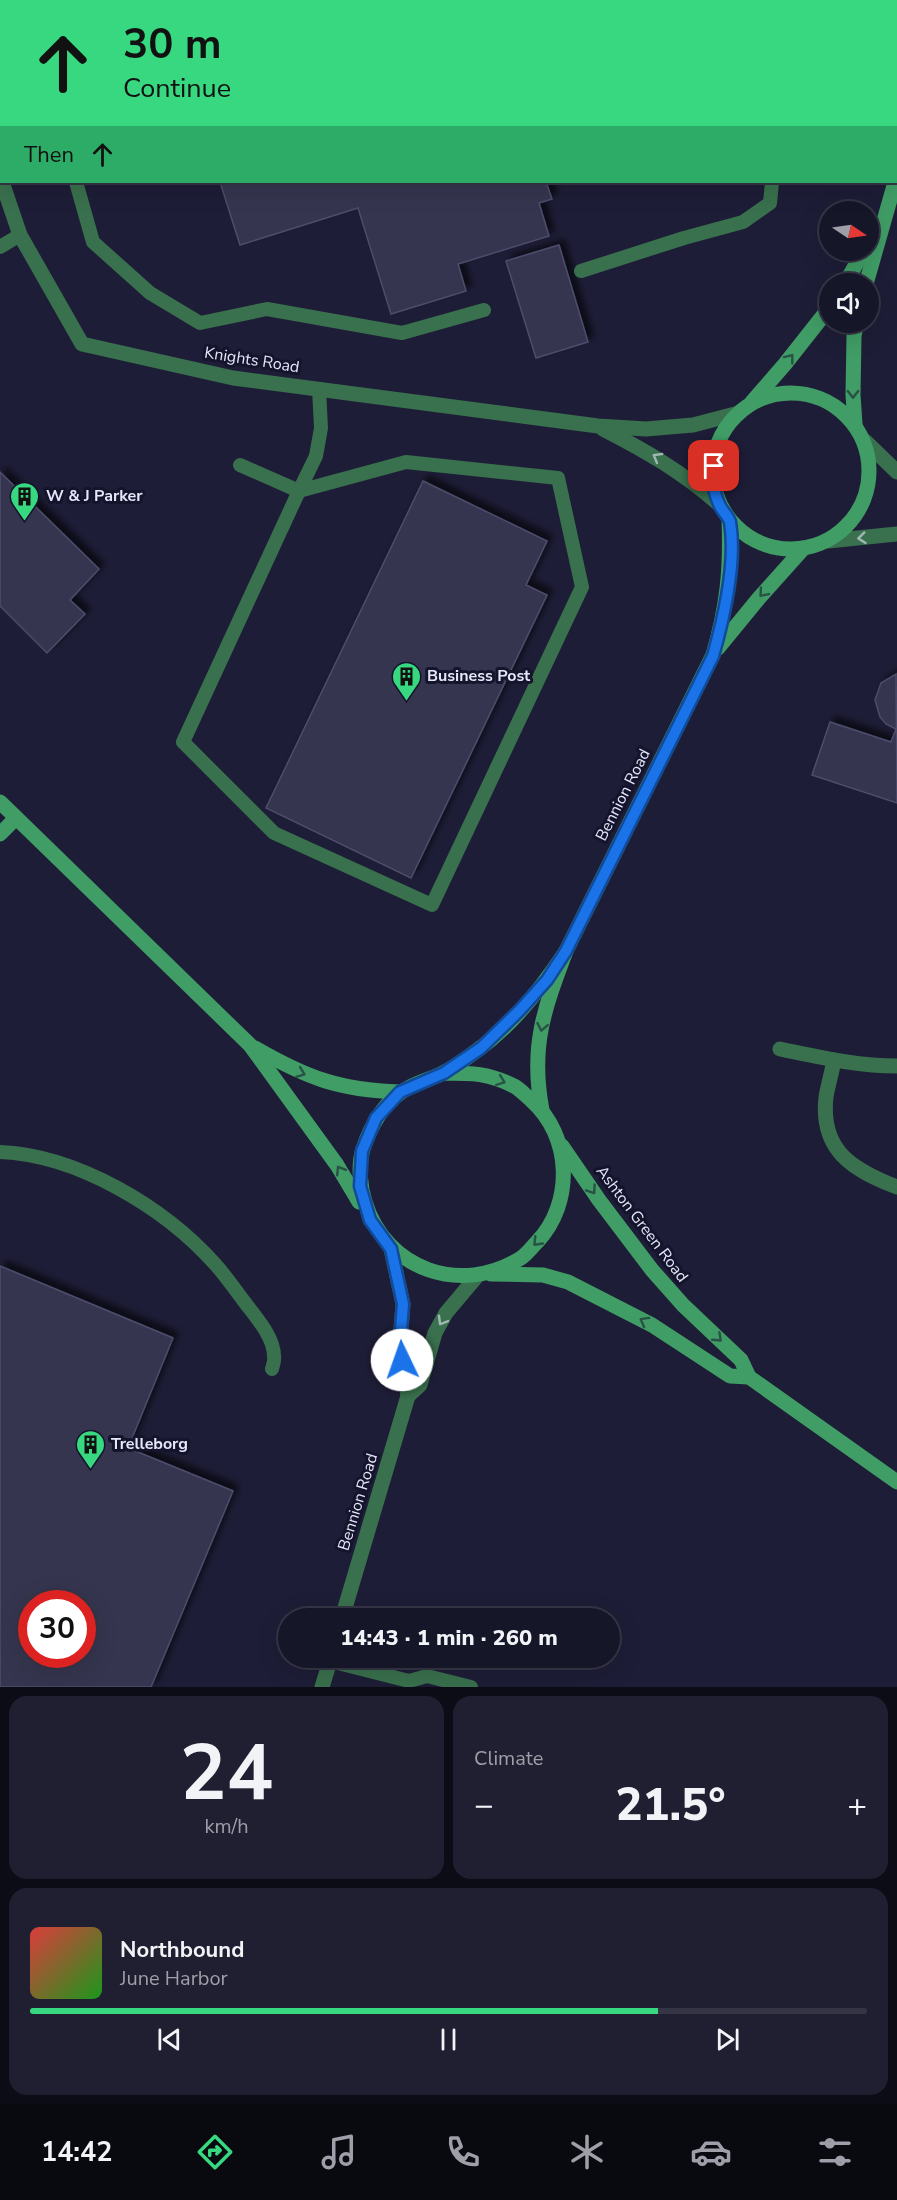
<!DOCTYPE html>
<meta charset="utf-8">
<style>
body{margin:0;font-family:"Nunito Sans",sans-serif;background:#1f1f31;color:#f1f3f6;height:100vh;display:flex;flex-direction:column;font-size:22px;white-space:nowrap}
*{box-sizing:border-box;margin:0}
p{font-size:20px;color:#9e9fa8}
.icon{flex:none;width:33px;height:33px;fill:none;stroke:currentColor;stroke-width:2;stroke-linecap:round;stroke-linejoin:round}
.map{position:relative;height:1687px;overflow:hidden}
.side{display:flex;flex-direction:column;gap:9px;padding:9px;background:#0c0c17;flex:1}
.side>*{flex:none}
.banner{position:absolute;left:0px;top:0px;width:897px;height:183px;box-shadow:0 6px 24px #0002,0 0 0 2px #353546;background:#37d880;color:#111;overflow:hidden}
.needle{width:39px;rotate:103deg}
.fabs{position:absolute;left:819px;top:201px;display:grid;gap:12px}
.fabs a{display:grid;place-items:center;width:60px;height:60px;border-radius:50%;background:#161629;box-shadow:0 6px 24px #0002,0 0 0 2px #353546;font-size:30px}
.speed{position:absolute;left:18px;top:1590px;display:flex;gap:12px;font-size:30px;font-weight:700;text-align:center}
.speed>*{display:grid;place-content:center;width:78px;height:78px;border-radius:50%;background:#161629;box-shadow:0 6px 24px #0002,0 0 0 2px #353546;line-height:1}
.speed .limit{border:9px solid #d22;background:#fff;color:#111}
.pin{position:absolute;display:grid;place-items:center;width:51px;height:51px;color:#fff;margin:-26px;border-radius:12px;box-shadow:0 3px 9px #0006}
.me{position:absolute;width:66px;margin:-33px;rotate:357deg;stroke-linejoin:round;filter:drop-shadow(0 0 4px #0008)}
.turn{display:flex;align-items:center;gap:21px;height:126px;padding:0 24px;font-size:27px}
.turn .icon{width:78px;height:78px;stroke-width:2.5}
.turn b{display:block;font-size:42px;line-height:51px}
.then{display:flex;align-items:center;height:57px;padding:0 24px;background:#0003;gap:12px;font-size:22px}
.big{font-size:45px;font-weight:800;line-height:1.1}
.side .widget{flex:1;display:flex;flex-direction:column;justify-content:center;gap:9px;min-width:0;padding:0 21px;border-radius:18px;background:#1f1f31}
.side .dial{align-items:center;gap:0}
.dial b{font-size:78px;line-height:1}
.song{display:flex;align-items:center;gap:18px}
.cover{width:72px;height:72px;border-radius:9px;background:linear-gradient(135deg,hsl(0 70% 55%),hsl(120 70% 35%))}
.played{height:6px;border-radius:3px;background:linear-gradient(90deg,#37d880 75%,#353546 75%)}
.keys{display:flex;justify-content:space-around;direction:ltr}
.heat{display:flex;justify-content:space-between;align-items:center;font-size:33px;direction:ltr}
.side .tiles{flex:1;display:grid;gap:9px;grid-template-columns:1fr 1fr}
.widget:last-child{grid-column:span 2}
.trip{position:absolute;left:278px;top:1608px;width:342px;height:60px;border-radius:30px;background:#161629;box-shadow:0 6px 24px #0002,0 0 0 2px #353546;font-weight:800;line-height:60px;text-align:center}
.dock{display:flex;height:96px;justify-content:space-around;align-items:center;background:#090910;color:#9e9fa8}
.dock .icon{width:42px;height:42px}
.dock .on{color:#37d880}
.dock b{font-size:27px;color:#f1f3f6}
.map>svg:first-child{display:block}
.building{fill:#343450;stroke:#4c4d6b;stroke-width:1.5;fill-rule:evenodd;filter:url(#shadow)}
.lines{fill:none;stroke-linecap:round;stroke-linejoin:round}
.lane{stroke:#39704d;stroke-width:14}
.street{stroke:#39704d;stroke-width:15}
.secondary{stroke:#409d65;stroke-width:15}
.oneway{stroke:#285246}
.oneway2{stroke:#a0b7b4}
.route-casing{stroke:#114b97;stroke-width:15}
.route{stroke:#1a73e8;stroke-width:10}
.labels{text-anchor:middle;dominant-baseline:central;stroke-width:6;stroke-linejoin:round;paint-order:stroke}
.street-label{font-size:16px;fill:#e5e6f9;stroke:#15142d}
.poi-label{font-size:16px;font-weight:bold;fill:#e5e6f9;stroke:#15142d;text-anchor:start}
</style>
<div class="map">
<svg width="897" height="1687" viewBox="0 0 897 1687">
<defs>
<filter id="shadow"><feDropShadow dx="5.5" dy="-5.5" stdDeviation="3" flood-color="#0009"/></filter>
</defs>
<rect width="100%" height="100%" fill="#1e1d37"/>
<g class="building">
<polygon points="180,0 547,0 547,2 175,2"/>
<polygon points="220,182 546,182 552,199 539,203 549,236 458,264 466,291 391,314 358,208 240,245"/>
<polygon points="559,245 588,342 536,358 506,261"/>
<polygon points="0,472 99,569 70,600 85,614 47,653 0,606"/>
<polygon points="423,481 547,541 526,585 547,595 411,878 266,808"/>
<polygon points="896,674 897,803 812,775 830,722 891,742 896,729 886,724 880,717 875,700 881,683"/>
<path d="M0 1266 173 1338 128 1448 233 1491 151 1687H0ZM32 1604H82V1654H32Z"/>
</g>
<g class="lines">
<g class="lane">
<polyline points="25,0 25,2"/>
<polyline points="578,0 578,2"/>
<polyline points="719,0 719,2"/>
<polyline points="76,182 93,242 150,293 200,323 267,309 402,333 484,310"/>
<polyline points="0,247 20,235"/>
<polyline points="581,271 684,238 743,222 770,203 772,182"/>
<polyline points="240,465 299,491 406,462 558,478 582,587 432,905 274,833 183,742 299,491 316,456 321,428 319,389"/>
<path d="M0 1152C77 1155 164 1207 215 1264 225 1275 234 1288 243 1300 254 1315 274 1336 274 1356 275 1360 273 1365 272 1369"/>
<polyline points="330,1661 409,1681 427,1676 471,1687"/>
</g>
<g class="street">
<polyline points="2,182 20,235 82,344 233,378 598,426 646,429 693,425 739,413"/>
<path d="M603 429C648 452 682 472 720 505"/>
<polyline points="865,441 897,472"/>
<polyline points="828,541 897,534"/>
<path d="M780 1049C819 1057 857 1066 897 1066"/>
<path d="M834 1060C832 1072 828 1085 826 1097 820 1151 853 1170 897 1187"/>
<polyline points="391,1249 403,1304 400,1342 408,1396"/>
<polyline points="342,1618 408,1396 420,1385 435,1333 446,1313 478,1275"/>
<polyline points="322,1687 331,1658"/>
</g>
<g class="secondary">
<polyline points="845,284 864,250"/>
<polyline points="866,284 895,182"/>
<circle cx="791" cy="471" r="78"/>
<polyline points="752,402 785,364 830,307"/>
<polyline points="855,424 853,395 854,336 857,322"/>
<polyline points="718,648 759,598 802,550"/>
<polyline points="0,802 250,1045 337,1165 359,1202"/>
<polyline points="0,834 16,818"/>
<path d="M255 1048C307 1078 339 1090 400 1092"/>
<path d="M444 1073C472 1073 488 1073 514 1086 520 1089 526 1096 531 1100 572 1136 574 1203 537 1242 532 1247 527 1254 521 1258 461 1296 386 1270 365 1202 360 1186 358 1165 363 1149 370 1128 382 1106 400 1093 411 1084 428 1080 441 1074 454 1068 467 1058 479 1049 512 1025 543 986 566 951"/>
<path d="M542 1110C530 1047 544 1009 566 951L713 655C727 607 731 571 729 520"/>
<polyline points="562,1146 599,1200 652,1270 683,1305 741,1360 749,1377 897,1482"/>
<polyline points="491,1274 543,1275 568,1282 652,1325 730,1376 749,1377"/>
</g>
</g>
<defs><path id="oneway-chevron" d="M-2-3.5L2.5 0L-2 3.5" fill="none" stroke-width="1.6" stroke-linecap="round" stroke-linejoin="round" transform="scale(1.5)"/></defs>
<g class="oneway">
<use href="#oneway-chevron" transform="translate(790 358) rotate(-52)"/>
<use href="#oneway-chevron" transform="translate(853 394) rotate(90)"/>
<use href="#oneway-chevron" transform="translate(763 593) rotate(130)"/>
<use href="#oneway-chevron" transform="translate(542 1027) rotate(101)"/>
<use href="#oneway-chevron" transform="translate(301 1073) rotate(21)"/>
<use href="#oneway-chevron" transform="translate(501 1081) rotate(21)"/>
<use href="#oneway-chevron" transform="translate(340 1170) rotate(-122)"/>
<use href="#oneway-chevron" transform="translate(592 1190) rotate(56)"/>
<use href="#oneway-chevron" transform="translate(537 1242) rotate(134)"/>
<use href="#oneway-chevron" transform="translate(644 1321) rotate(-151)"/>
<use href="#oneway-chevron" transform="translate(718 1338) rotate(43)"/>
</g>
<g class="oneway2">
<use href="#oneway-chevron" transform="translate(657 457) rotate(-150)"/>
<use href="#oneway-chevron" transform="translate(862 538) rotate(174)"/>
<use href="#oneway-chevron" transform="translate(442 1321) rotate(120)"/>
</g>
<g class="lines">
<defs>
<path id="route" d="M402 1360 400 1342 403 1304 391 1249 370 1220 360 1186 362 1151 376 1118 400 1092 444 1073 481 1048 520 1010 547 980 566 951 713 656C724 617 737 563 730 522 728 516 723 512 720 506 714 494 712 479 714 466"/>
</defs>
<use href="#route" class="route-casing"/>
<use href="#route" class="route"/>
</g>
<defs>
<symbol id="building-pin" viewBox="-11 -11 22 30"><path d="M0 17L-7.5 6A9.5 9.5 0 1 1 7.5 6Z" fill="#37d880" stroke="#15142d"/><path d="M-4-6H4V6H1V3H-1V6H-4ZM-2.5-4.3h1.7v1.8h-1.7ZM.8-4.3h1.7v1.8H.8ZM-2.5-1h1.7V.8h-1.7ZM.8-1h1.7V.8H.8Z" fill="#111"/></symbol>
</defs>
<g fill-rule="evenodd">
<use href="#building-pin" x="8" y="480" width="33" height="45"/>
<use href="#building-pin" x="390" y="660" width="33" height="45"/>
<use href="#building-pin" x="74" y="1428" width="33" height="45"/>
</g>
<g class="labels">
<g class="street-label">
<text transform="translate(252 360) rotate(9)">Knights Road</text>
<text transform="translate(623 795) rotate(-63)">Bennion Road</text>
<text transform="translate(642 1224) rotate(53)">Ashton Green Road</text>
<text transform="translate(358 1502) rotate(-73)">Bennion Road</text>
</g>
<g class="poi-label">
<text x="46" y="496">W &amp; J Parker</text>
<text x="427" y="676">Business Post</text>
<text x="111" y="1444">Trelleborg</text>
</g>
</g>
</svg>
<div class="fabs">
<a><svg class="needle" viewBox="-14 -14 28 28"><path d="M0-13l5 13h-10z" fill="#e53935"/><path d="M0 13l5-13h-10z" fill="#9e9fa8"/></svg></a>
<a><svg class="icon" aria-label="sound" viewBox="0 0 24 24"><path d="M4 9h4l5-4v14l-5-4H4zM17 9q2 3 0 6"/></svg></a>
</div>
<div class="speed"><div class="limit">30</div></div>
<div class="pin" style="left:714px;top:466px;background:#d93025"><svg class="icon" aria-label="arrive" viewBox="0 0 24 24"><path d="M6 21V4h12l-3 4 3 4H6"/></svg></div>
<svg class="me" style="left:402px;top:1360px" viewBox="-20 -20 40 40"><circle r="19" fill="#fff"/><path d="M0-13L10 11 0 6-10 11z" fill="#1a73e8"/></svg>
<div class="trip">14:43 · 1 min · 260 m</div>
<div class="banner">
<div class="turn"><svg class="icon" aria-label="ahead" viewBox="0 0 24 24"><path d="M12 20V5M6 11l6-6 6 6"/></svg><div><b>30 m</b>Continue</div></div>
<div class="then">Then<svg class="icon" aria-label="ahead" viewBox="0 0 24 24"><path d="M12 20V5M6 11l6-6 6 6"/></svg></div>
</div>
</div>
<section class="side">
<div class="tiles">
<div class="widget dial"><b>24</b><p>km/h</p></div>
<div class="widget"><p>Climate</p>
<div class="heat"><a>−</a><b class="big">21.5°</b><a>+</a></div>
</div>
<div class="widget">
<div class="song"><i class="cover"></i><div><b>Northbound</b><p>June Harbor</p></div></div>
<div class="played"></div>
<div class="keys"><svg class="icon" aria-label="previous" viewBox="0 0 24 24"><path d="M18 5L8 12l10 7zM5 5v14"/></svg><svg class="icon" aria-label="pause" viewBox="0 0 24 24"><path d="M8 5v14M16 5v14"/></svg><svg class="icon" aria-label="next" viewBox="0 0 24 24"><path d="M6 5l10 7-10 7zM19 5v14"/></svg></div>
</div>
</div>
</section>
<nav class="dock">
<b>14:42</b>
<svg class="icon on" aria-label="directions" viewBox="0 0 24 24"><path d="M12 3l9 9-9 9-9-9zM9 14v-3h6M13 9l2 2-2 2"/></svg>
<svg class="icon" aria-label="music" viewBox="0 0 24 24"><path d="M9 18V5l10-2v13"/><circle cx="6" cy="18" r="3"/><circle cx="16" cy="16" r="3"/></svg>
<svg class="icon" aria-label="phone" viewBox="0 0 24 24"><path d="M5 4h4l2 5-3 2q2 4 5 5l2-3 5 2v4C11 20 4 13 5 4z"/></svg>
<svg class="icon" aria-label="climate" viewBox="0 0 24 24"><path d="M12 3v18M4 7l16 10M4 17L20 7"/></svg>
<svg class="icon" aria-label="car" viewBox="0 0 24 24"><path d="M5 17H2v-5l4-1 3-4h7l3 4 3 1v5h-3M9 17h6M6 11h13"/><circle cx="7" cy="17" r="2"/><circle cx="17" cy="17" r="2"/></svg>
<svg class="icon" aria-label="filters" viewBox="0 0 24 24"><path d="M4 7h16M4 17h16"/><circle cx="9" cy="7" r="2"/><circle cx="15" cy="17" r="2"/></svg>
</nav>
